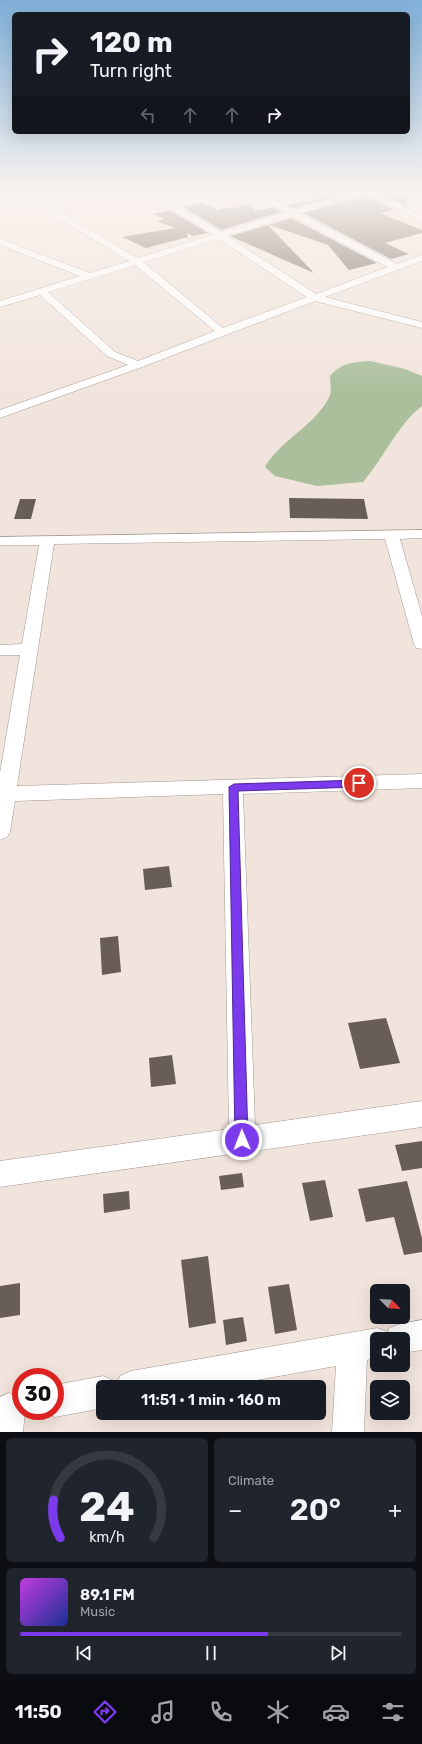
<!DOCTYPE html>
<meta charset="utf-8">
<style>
body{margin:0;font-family:Rubik,sans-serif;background:#20242c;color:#f1f3f6;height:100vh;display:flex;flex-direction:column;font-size:15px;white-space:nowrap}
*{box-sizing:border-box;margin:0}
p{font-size:13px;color:#9ea1a6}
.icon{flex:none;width:22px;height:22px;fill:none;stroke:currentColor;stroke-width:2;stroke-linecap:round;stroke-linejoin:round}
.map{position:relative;height:1432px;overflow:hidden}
.details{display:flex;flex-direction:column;gap:6px;padding:6px;background:#0d0f14;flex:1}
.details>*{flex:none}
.hud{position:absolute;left:12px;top:12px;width:398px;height:122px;border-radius:6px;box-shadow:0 4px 16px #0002;background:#171b24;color:#f1f3f6;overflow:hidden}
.needle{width:26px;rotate:115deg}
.controls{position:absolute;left:370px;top:1284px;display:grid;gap:8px}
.controls a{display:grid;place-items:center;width:40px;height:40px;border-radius:6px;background:#171b24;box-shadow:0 4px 16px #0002;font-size:20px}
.speed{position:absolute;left:12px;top:1368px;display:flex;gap:8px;font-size:20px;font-weight:700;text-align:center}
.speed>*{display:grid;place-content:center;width:52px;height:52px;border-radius:50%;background:#171b24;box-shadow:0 4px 16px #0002;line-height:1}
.speed .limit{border:6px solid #d22;background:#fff;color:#111}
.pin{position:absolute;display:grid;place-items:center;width:34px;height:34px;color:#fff;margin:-17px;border:2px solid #fff;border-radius:50%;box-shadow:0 1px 4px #0007}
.me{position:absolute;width:44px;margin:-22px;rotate:359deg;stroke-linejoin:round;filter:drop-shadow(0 0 3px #0008)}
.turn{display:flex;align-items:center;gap:14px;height:84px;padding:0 12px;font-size:18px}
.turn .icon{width:52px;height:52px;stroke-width:2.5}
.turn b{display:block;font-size:28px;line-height:34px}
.lanes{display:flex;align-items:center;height:38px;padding:0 12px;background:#0003;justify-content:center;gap:20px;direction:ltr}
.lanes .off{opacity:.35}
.big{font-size:30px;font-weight:600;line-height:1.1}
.details .widget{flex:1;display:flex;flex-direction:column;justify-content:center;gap:6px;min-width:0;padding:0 14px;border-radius:6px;background:#20242c}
.details .dial{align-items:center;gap:0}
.dial svg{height:104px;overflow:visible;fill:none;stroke:#363941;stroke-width:7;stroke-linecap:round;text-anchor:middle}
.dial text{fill:#f1f3f6;stroke:none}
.song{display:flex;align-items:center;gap:12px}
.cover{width:48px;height:48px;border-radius:6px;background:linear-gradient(135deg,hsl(290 70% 55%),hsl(230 70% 35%))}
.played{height:4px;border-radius:2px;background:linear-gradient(90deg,#7c3aed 65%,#363941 65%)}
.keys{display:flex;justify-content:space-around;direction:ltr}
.heat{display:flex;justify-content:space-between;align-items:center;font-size:22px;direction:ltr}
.details .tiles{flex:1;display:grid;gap:6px;grid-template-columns:1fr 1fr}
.widget:last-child{grid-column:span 2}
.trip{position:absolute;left:96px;top:1380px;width:230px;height:40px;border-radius:6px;background:#171b24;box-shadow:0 4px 16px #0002;font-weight:600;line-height:40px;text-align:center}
.tab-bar{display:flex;height:64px;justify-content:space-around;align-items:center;background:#090b0e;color:#9ea1a6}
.tab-bar .icon{width:28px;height:28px}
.tab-bar .active{color:#7c3aed}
.tab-bar b{font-size:18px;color:#f1f3f6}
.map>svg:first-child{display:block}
.forest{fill:#abbf9c}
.building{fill:#685e57}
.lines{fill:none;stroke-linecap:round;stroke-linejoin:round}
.street-casing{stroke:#a39790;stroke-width:1}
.street{fill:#fff;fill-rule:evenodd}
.route{fill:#7c3aed;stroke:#51269a}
</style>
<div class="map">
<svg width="422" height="1432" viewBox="0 0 422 1432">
<rect width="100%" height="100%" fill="#f1e4dc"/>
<path class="forest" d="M370 361 405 369 422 376V406C399 423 383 459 363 482L317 486 275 476 265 467C282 438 317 425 330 395 332 390 330 382 330 376 341 363 353 362 370 361Z"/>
<g class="building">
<polygon points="301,192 352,192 293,208 287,205 318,199"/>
<polygon points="376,192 406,192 407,206"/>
<polygon points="366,196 395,210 380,213 422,230 422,233 385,243 409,254 391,259 303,213"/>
<polygon points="201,203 218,210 227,207 231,209 249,204 255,211 275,207 281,212 221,230 183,207"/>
<polygon points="170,210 208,233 193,236 187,233 188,237 146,248 122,237 175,228 157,221 165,219 153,214"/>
<polygon points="291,218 377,263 349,270 328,245 269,225"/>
<polygon points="268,225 314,273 230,236"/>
<polygon points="289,498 364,499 368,519 290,518"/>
<polygon points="20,499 36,499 31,519 14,519"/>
<polygon points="169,866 172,887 145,890 143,869"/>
<polygon points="118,936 121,972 102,975 100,938"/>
<polygon points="386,1018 400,1063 360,1069 348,1023"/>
<polygon points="172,1055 176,1084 151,1087 149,1058"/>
<polygon points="422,1141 422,1168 402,1171 395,1145"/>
<polygon points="242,1173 244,1187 221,1190 219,1176"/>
<polygon points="325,1180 333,1217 310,1221 302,1183"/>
<polygon points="407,1181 422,1238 422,1252 404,1255 394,1217 366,1222 358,1189"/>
<polygon points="129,1191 130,1209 104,1213 103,1194"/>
<polygon points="208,1256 216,1323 189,1328 181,1260"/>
<polygon points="20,1283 20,1315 0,1318 0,1286"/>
<polygon points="289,1284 297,1330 275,1334 268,1287"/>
<polygon points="243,1317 247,1341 226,1345 223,1320"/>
</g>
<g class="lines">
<defs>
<g id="street">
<path d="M170 192H178L172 199 175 204 221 232 285 212 253 192H262L293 210 357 192H373L422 215V221L366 194 299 213 397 264 422 255V261L325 297 422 322V328L315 301 142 367 0 418V410L128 365 107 356 40 295 0 307V301L80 276 0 245V239L90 273 129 261 31 202 21 199 0 203V199L21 195 37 198 137 258 213 235 169 208 164 199ZM291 216 388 267 316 294 227 236ZM219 239 307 297 223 328 143 262ZM135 265 215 331 138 361 115 352 48 292Z"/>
<polygon points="422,530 422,538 400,539 422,616 422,649 416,648 414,644 385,539 54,544 17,786 422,774 422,788 243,794 255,1125 422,1101 422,1127 0,1187 0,1161 229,1129 223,794 15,801 10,832 7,837 0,840 0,773 20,655 0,655 0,645 22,644 39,545 0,545 0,537"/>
<polygon points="422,1320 422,1350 403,1353 403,1339 377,1339 377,1358 367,1360 364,1432 332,1432 336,1366 217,1387 103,1387 103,1408 55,1417 43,1411 55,1411 55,1385 103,1376 114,1381 116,1386 120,1376 131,1371 377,1328 388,1332 389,1328 400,1324"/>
<polygon points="9,1393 20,1398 21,1411 25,1411 23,1432 0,1432 0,1397"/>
</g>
</defs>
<use href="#street" class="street-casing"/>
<use href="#street" class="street"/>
</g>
<linearGradient id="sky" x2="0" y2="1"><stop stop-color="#7fafd7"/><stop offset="0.49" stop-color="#f9f3ef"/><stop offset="1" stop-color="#f9f3ef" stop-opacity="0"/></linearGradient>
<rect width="422" height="392" fill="url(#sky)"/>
<polygon class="route" points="359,780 364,783 359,787 238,791 248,1140 246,1144 242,1146 237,1144 235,1140 229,787 234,784"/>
</svg>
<div class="controls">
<a><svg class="needle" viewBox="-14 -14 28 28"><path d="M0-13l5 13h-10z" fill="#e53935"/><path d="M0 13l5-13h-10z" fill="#9ea1a6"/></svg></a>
<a><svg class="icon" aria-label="sound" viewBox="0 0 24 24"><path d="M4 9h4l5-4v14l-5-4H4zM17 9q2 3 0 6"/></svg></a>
<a><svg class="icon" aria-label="layers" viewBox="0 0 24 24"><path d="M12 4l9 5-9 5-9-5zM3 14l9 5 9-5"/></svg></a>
</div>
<div class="speed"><div class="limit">30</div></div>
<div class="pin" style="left:359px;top:783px;background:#d93025"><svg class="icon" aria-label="arrive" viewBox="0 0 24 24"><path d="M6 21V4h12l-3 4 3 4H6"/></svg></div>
<svg class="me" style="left:242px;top:1140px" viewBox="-20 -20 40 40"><circle r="17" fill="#7c3aed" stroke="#fff" stroke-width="3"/><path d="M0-11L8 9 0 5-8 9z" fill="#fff"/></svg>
<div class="trip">11:51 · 1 min · 160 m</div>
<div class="hud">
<div class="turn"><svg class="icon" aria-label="right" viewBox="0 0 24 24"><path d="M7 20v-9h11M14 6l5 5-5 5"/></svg><div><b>120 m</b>Turn right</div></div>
<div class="lanes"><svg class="icon off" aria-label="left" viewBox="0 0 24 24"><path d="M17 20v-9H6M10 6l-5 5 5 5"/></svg><svg class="icon off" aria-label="ahead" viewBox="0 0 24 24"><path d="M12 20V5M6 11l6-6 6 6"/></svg><svg class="icon off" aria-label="ahead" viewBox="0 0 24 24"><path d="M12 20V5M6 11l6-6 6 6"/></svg><svg class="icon" aria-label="right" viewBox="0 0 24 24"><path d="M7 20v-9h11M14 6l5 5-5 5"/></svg></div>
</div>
</div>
<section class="details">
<div class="tiles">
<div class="widget dial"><svg viewBox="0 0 100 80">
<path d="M14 69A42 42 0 1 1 86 69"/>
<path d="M14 69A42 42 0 0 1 9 40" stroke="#7c3aed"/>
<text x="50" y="56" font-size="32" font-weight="700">24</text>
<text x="50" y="72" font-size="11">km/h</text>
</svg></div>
<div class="widget"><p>Climate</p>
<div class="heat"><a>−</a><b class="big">20°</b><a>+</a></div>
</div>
<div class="widget">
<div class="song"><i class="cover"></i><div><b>89.1 FM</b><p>Music</p></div></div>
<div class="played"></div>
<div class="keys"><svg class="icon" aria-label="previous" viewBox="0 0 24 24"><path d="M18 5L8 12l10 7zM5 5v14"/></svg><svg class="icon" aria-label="pause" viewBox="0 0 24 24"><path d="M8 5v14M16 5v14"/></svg><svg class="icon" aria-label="next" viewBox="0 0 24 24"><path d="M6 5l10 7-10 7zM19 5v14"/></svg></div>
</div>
</div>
</section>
<nav class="tab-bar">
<b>11:50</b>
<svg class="icon active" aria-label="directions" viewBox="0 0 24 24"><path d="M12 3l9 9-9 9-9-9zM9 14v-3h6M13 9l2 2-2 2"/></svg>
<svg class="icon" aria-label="music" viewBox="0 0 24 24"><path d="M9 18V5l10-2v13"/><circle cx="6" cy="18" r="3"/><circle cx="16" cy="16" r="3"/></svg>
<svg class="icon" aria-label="phone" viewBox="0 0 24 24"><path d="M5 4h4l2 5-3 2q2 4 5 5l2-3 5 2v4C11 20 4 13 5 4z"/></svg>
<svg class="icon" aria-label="climate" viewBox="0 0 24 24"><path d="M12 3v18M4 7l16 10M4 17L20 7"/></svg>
<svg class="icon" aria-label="car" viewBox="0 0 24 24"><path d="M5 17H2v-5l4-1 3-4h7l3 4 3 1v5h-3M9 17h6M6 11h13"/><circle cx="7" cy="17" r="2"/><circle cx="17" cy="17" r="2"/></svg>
<svg class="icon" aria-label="filters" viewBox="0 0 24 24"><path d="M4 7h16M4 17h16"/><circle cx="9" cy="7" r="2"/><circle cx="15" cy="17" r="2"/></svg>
</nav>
